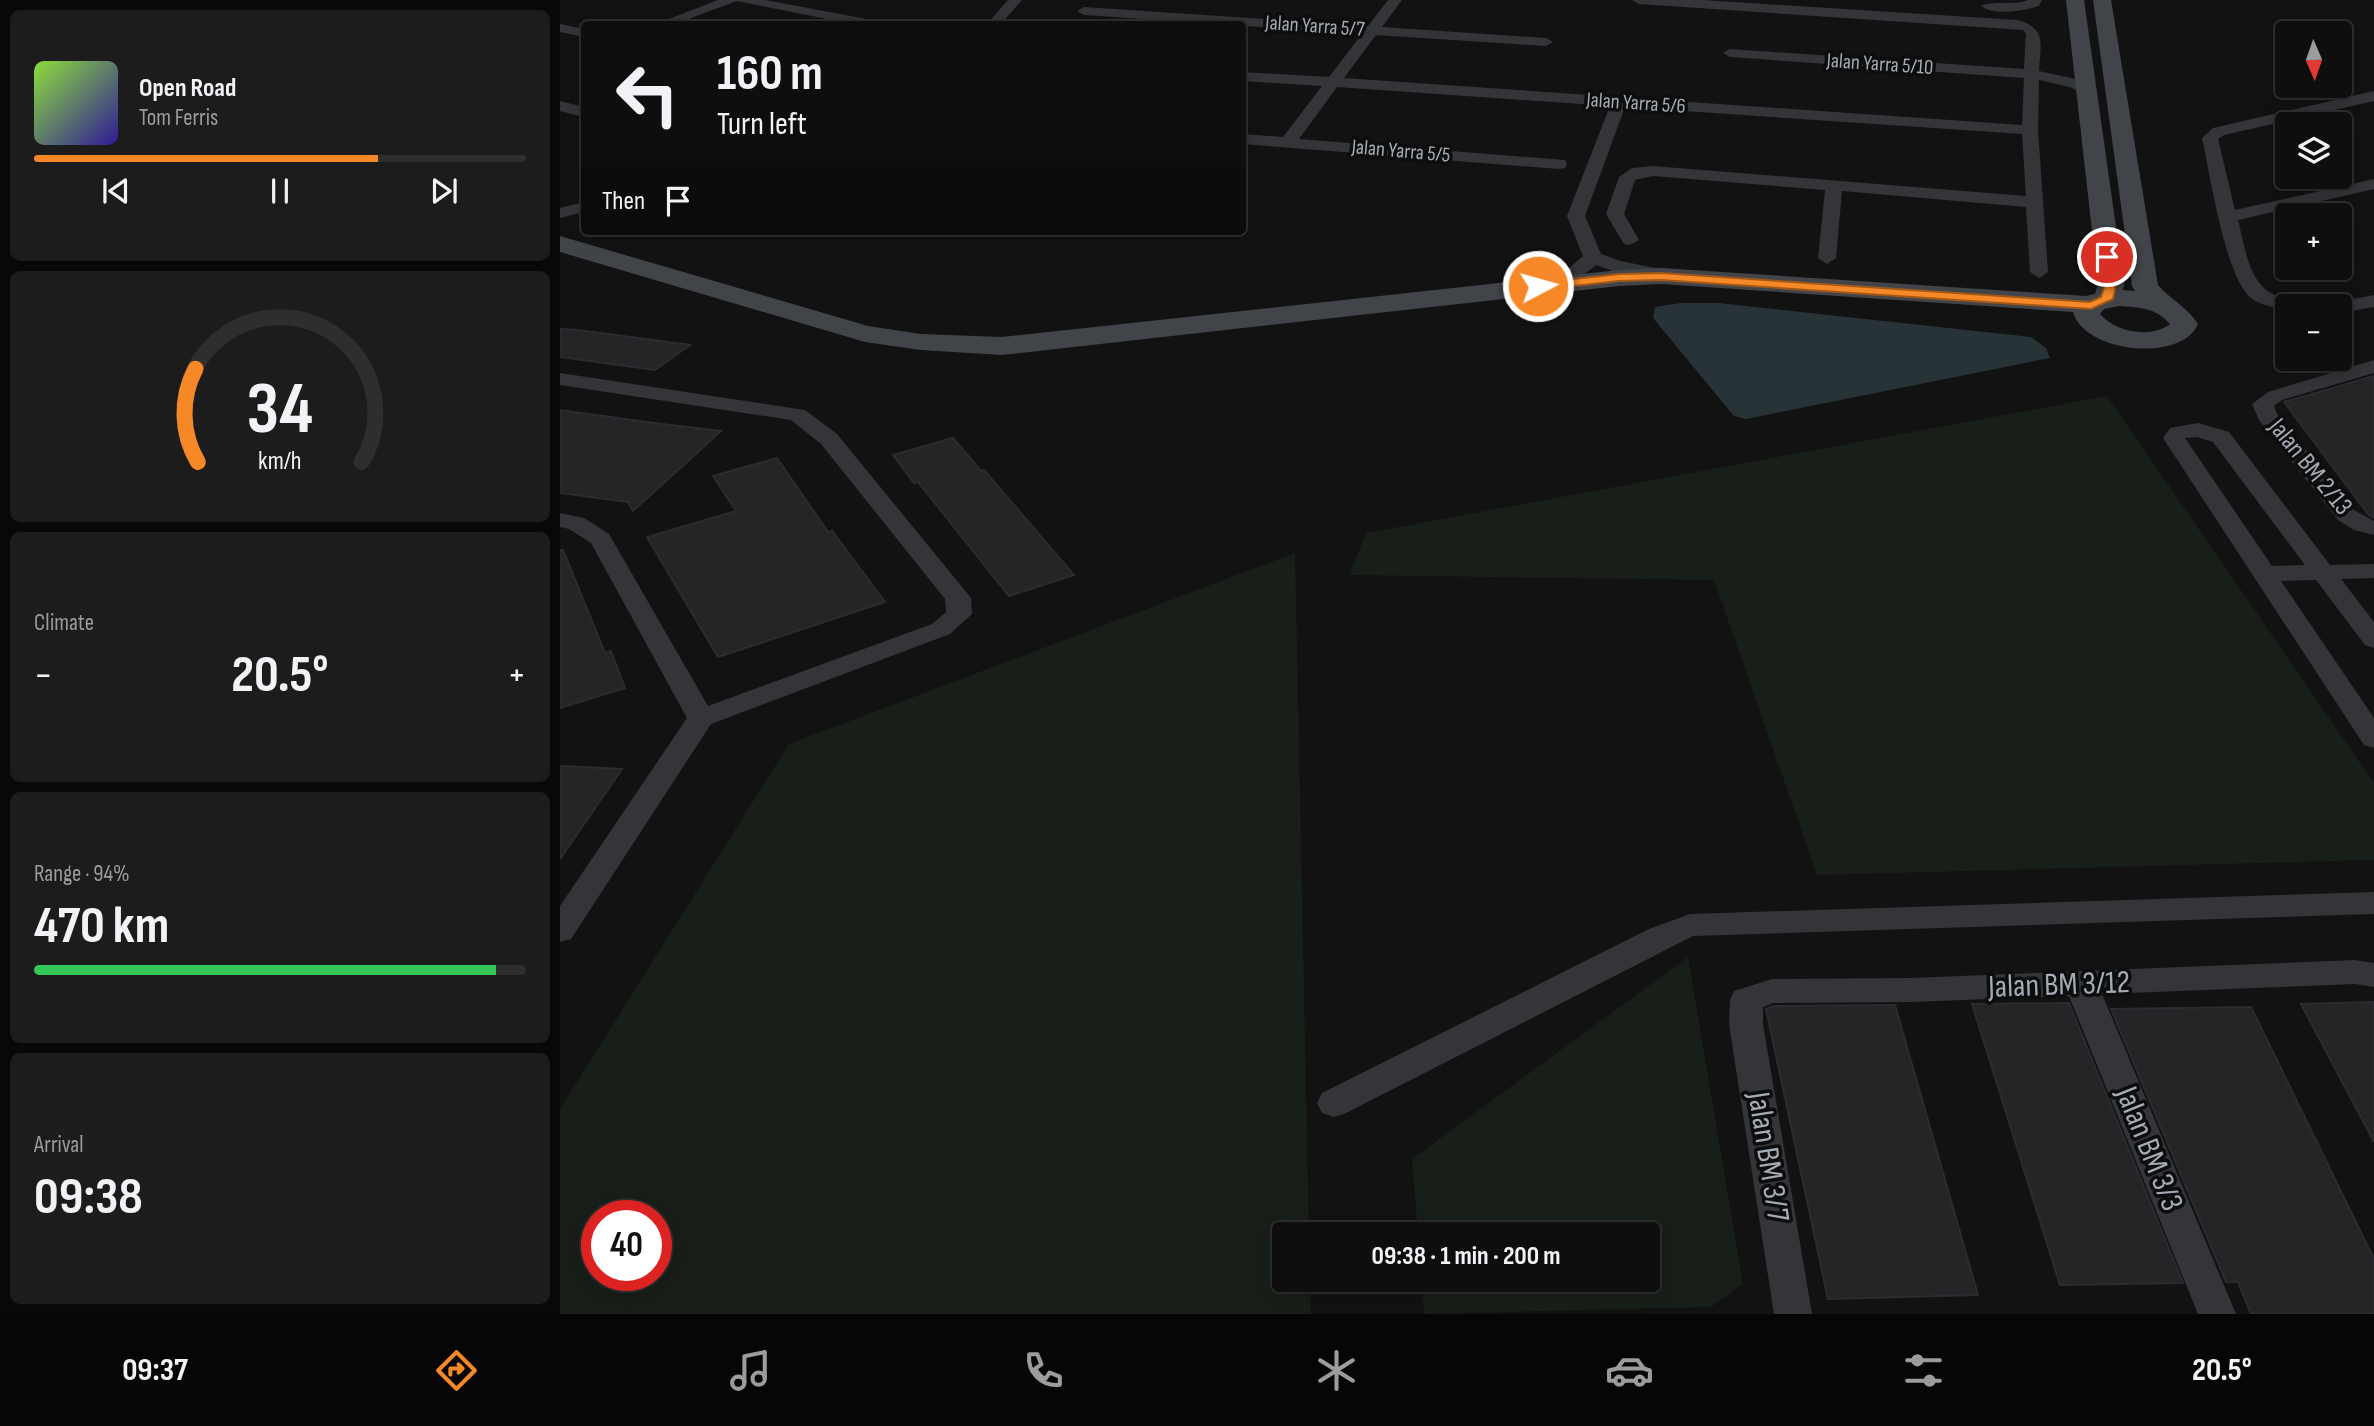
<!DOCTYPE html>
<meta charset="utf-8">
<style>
body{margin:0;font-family:"Sofia Sans Condensed",sans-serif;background:#1c1c1c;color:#f1f3f6;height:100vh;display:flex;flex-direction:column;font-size:26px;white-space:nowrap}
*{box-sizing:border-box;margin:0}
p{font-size:23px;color:#9b9c9e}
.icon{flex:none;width:38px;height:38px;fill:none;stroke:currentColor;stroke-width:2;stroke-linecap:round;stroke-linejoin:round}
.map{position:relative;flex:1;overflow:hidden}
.details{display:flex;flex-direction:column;gap:10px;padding:10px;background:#080808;width:560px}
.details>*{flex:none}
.guide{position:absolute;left:21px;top:21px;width:665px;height:214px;border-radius:7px;box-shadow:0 4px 18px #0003,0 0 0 2px #2e2e2e;background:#0e0e0e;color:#f1f3f6;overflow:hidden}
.needle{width:46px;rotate:178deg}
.tools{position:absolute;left:1715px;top:21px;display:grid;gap:14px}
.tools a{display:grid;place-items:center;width:77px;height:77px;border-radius:7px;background:#0e0e0e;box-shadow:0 4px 18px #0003,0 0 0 2px #2e2e2e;font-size:35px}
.speed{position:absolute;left:21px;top:1200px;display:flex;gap:14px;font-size:35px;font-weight:700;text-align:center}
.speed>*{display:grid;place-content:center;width:91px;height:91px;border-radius:50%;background:#0e0e0e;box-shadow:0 4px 18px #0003,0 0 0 2px #2e2e2e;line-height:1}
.speed .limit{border:10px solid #d22;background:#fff;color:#111}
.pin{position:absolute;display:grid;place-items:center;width:60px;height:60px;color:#fff;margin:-30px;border:4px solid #fff;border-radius:50%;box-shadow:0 2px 7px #0007}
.me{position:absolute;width:77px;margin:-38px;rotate:84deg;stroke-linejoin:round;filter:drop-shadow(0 0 5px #0008)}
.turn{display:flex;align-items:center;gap:24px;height:147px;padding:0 21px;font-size:32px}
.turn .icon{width:91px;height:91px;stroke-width:2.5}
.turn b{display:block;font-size:49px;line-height:60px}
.then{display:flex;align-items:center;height:66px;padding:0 21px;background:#0003;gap:14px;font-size:26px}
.big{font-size:52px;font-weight:700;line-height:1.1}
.details .widget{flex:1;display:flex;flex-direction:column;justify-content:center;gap:10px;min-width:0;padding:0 24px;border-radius:10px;background:#1c1c1c}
.details .dial{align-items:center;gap:0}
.dial svg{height:182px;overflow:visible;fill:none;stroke:#2e2e2e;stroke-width:7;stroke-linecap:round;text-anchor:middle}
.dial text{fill:#f1f3f6;stroke:none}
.song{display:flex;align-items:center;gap:21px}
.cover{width:84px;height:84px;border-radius:10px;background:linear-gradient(135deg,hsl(90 70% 55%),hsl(250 70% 35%))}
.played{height:7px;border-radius:4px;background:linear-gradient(90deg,#f78827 70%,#2e2e2e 70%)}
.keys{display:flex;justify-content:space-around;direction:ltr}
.heat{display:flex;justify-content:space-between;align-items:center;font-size:38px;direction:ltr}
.charge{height:10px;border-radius:5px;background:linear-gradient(90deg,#34c759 94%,#2e2e2e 0)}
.trip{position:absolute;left:712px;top:1222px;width:388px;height:70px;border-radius:7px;background:#0e0e0e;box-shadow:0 4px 18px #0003,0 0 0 2px #2e2e2e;font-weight:700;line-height:70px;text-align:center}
.tabs{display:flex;height:112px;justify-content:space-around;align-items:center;background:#060606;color:#9b9c9e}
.tabs .icon{width:49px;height:49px}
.tabs .current{color:#f78827}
.tabs b{font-size:32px;color:#f1f3f6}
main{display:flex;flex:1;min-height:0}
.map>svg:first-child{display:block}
.green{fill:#181e18;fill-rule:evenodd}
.water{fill:#283337}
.building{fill:#252527;stroke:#2c2c30;stroke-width:2}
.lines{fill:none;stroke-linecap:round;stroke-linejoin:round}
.street{fill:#333539;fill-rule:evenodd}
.secondary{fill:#414449;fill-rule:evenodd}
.route{fill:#f78827;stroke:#a15819;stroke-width:2}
.labels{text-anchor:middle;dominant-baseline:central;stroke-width:7;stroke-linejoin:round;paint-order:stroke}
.far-street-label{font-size:21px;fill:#a3acb4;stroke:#0d0d0e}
.street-label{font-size:26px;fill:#a3acb4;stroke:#0d0d0e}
.near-street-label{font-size:32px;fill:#a3acb4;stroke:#0d0d0e}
</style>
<main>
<section class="details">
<div class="widget">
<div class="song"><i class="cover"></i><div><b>Open Road</b><p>Tom Ferris</p></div></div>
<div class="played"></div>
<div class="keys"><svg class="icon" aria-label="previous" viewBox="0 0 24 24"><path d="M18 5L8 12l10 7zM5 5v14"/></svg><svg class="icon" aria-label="pause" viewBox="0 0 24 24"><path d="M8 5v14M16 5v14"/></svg><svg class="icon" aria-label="next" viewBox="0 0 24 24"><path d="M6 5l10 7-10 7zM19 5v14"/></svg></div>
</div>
<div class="widget dial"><svg viewBox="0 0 100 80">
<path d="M14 69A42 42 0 1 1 86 69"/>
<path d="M14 69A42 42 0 0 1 13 28" stroke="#f78827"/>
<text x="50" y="56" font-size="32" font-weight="700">34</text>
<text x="50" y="72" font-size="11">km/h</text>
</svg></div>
<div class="widget"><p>Climate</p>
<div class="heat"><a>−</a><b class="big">20.5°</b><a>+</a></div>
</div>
<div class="widget"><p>Range · 94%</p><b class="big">470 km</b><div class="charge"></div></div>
<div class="widget"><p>Arrival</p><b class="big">09:38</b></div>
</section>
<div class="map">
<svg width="1814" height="1314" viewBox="0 0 1814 1314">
<rect width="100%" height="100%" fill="#121213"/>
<g class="green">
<polygon points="1547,396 1814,783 1814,860 1257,875 1154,580 789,575 806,533"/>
<path d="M735 553 749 1234H724V1279H750L751 1314H0V1109L229 744ZM37 1216H96V1276H37Z"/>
<polygon points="1128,957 1183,1284 1151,1307 864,1314 862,1279 1088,1279 1088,1234 858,1234 852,1159"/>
</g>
<polygon class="water" points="1121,303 1159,303 1471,337 1486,348 1490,358 1186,419 1174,416 1093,318 1095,307"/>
<g class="building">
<polygon points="0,329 18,330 130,345 95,370 0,357"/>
<polygon points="1814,376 1814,518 1808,514 1724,402"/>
<polygon points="0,410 94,423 161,431 73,511 68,502 0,493"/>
<polygon points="393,438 421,471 424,470 514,575 449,596 358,482 354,483 333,455"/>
<polygon points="217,458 268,532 272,531 325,602 158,657 87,537 176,511 153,476"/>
<polygon points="0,550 3,550 45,653 51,651 65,688 0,708"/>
<polygon points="0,766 62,769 0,859"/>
<polygon points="1814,1002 1814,1142 1741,1004"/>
<polygon points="1509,1003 1623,1283 1500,1285 1412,1004"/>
<polygon points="1335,1005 1418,1295 1268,1299 1206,1009 1214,1006"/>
<polygon points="1691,1007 1814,1259 1814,1314 1691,1314 1678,1282 1666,1282 1551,1009"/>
</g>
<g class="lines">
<g class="street">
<polygon points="158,0 205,0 312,20 319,24 292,24 177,1 115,24 96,24"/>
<polygon points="448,0 462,0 441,24 427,24"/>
<path d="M828 0H842L822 27 986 38 993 42 986 46 816 35 784 78 1462 125 1464 78 1170 57 1163 53 1170 49 1464 69 1466 34 1463 30 1079 4 1072 0H1143L1457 20C1488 28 1480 45 1479 71L1520 80 1534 91 1526 96 1510 87 1479 80 1478 130 1488 272 1479 278 1470 272 1466 207 1282 191 1276 258 1267 264 1258 258 1265 190 1093 176 1075 180 1064 214 1079 240 1070 245 1064 244 1046 214 1059 177 1072 168 1093 166 1466 196 1462 134 1065 107 1025 216 1041 254 1061 261 1114 272 1116 276 1107 282 1056 272 1036 265C1021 278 992 295 971 290L968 286 971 282 1008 269 1023 256 1007 216 1050 106 777 87 739 139 1005 160 1007 164 1005 168 999 169 682 144V134L723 137 762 86 682 81V72L769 77 802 34 524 15 517 11 524 7 808 26Z"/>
<path d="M1468 0H1482L1479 6C1464 11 1434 16 1421 6 1433 0 1454 6 1468 0Z"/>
<polygon points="0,24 24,29 24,37 0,32"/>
<path d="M1814 91V101L1664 135 1658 139 1675 210 1814 179V189L1678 220C1685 246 1688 285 1717 296 1731 301 1747 298 1761 302L1764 306H1727V310C1715 307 1701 306 1691 298 1665 277 1650 173 1642 138L1653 128Z"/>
<polygon points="0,101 24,107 24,117 0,111"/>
<polygon points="24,202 24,212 0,218 0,208"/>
<polygon points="1814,295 1814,307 1780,313 1780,306 1771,306 1773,303"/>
<polygon points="1814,360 1814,373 1722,400 1714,406 1717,414 1794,510 1814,521 1814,535 1794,530 1778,520 1699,420 1692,404 1708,392"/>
<polygon points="0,373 245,410 277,434 407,593 411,598 412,614 390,634 151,724 11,939 0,942 0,906 127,718 31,543 9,529 0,527 0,513 24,518 49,534 148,706 372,624 386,612 385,599 261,444 231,420 0,385"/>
<path d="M1638 423 1669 432 1770 565 1814 564V578L1781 579 1814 622V648L1805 645 1756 580 1721 581 1814 718V748L1804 745 1603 438 1610 428ZM1637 437 1653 442 1745 565 1712 566 1625 438Z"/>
<polygon points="1814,892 1814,914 1133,936 786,1113 774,1117 762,1113 757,1103 762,1093 1089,929 1130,914"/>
<polygon points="1795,960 1814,963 1814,987 1795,984 1542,994 1676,1314 1638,1314 1509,996 1351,1002 1213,1003 1203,1007 1203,1024 1252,1314 1214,1314 1169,1024 1170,1000 1174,991 1212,979 1351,978"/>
</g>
<path class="secondary" d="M1506 0H1524L1564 284 1563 290 1575 291 1572 286 1533 0H1551L1598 285C1611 300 1627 307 1638 324 1622 363 1524 353 1513 312L1101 284 1059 286 442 355 361 350 305 342 0 252V236L308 326 361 334 442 337 1059 270 1101 268 1526 296 1535 294 1538 284ZM1559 306C1578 307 1597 308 1610 324 1591 339 1555 332 1540 314L1544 309Z"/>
</g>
<polygon class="route" points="1547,253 1553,257 1556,284 1553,299 1531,309 1101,280 1059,281 978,290 972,286 978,283 1059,274 1101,273 1530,302 1541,297 1545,284 1542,257"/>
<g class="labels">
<g class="far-street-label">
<text transform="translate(755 26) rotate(4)">Jalan Yarra 5/7</text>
<text transform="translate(1320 64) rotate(4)">Jalan Yarra 5/10</text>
<text transform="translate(1076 103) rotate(4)">Jalan Yarra 5/6</text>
<text transform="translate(841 151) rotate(5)">Jalan Yarra 5/5</text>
</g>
<g class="street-label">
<text transform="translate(1750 467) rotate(51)">Jalan BM 2/13</text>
</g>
<g class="near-street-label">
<text transform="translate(1499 985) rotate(-2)">Jalan BM 3/12</text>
<text transform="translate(1589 1149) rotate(68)">Jalan BM 3/3</text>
<text transform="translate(1208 1157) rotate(81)">Jalan BM 3/7</text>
</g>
</g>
</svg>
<div class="tools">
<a><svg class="needle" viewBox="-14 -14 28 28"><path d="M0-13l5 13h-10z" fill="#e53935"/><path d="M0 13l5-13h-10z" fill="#9b9c9e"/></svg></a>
<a><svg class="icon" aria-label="layers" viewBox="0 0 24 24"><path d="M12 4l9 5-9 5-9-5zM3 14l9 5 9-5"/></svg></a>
<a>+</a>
<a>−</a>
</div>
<div class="speed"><div class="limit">40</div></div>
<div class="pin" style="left:1547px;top:257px;background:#d93025"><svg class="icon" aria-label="arrive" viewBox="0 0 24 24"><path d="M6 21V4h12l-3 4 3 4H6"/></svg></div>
<svg class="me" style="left:978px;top:286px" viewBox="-20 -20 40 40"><circle r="17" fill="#f78827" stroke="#fff" stroke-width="3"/><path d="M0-11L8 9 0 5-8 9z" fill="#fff"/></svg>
<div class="trip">09:38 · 1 min · 200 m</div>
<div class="guide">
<div class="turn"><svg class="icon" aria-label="left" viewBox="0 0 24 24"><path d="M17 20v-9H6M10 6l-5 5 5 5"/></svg><div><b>160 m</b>Turn left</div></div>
<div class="then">Then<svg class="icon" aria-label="arrive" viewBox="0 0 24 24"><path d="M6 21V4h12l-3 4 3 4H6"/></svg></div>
</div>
</div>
</main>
<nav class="tabs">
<b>09:37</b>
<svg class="icon current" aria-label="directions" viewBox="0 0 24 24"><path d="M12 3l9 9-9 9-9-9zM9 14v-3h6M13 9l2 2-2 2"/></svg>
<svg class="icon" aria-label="music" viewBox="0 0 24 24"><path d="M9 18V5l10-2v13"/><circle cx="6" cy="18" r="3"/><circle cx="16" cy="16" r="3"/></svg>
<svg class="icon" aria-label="phone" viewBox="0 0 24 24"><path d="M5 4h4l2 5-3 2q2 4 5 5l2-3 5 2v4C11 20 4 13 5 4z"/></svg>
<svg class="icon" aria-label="climate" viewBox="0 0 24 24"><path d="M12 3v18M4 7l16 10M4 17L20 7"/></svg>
<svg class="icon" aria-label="car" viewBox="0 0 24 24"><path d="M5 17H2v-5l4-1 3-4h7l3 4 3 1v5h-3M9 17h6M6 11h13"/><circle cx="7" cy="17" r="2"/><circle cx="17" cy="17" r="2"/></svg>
<svg class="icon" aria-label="filters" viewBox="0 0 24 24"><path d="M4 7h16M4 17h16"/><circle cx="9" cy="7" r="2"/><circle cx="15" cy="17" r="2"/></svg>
<b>20.5°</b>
</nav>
